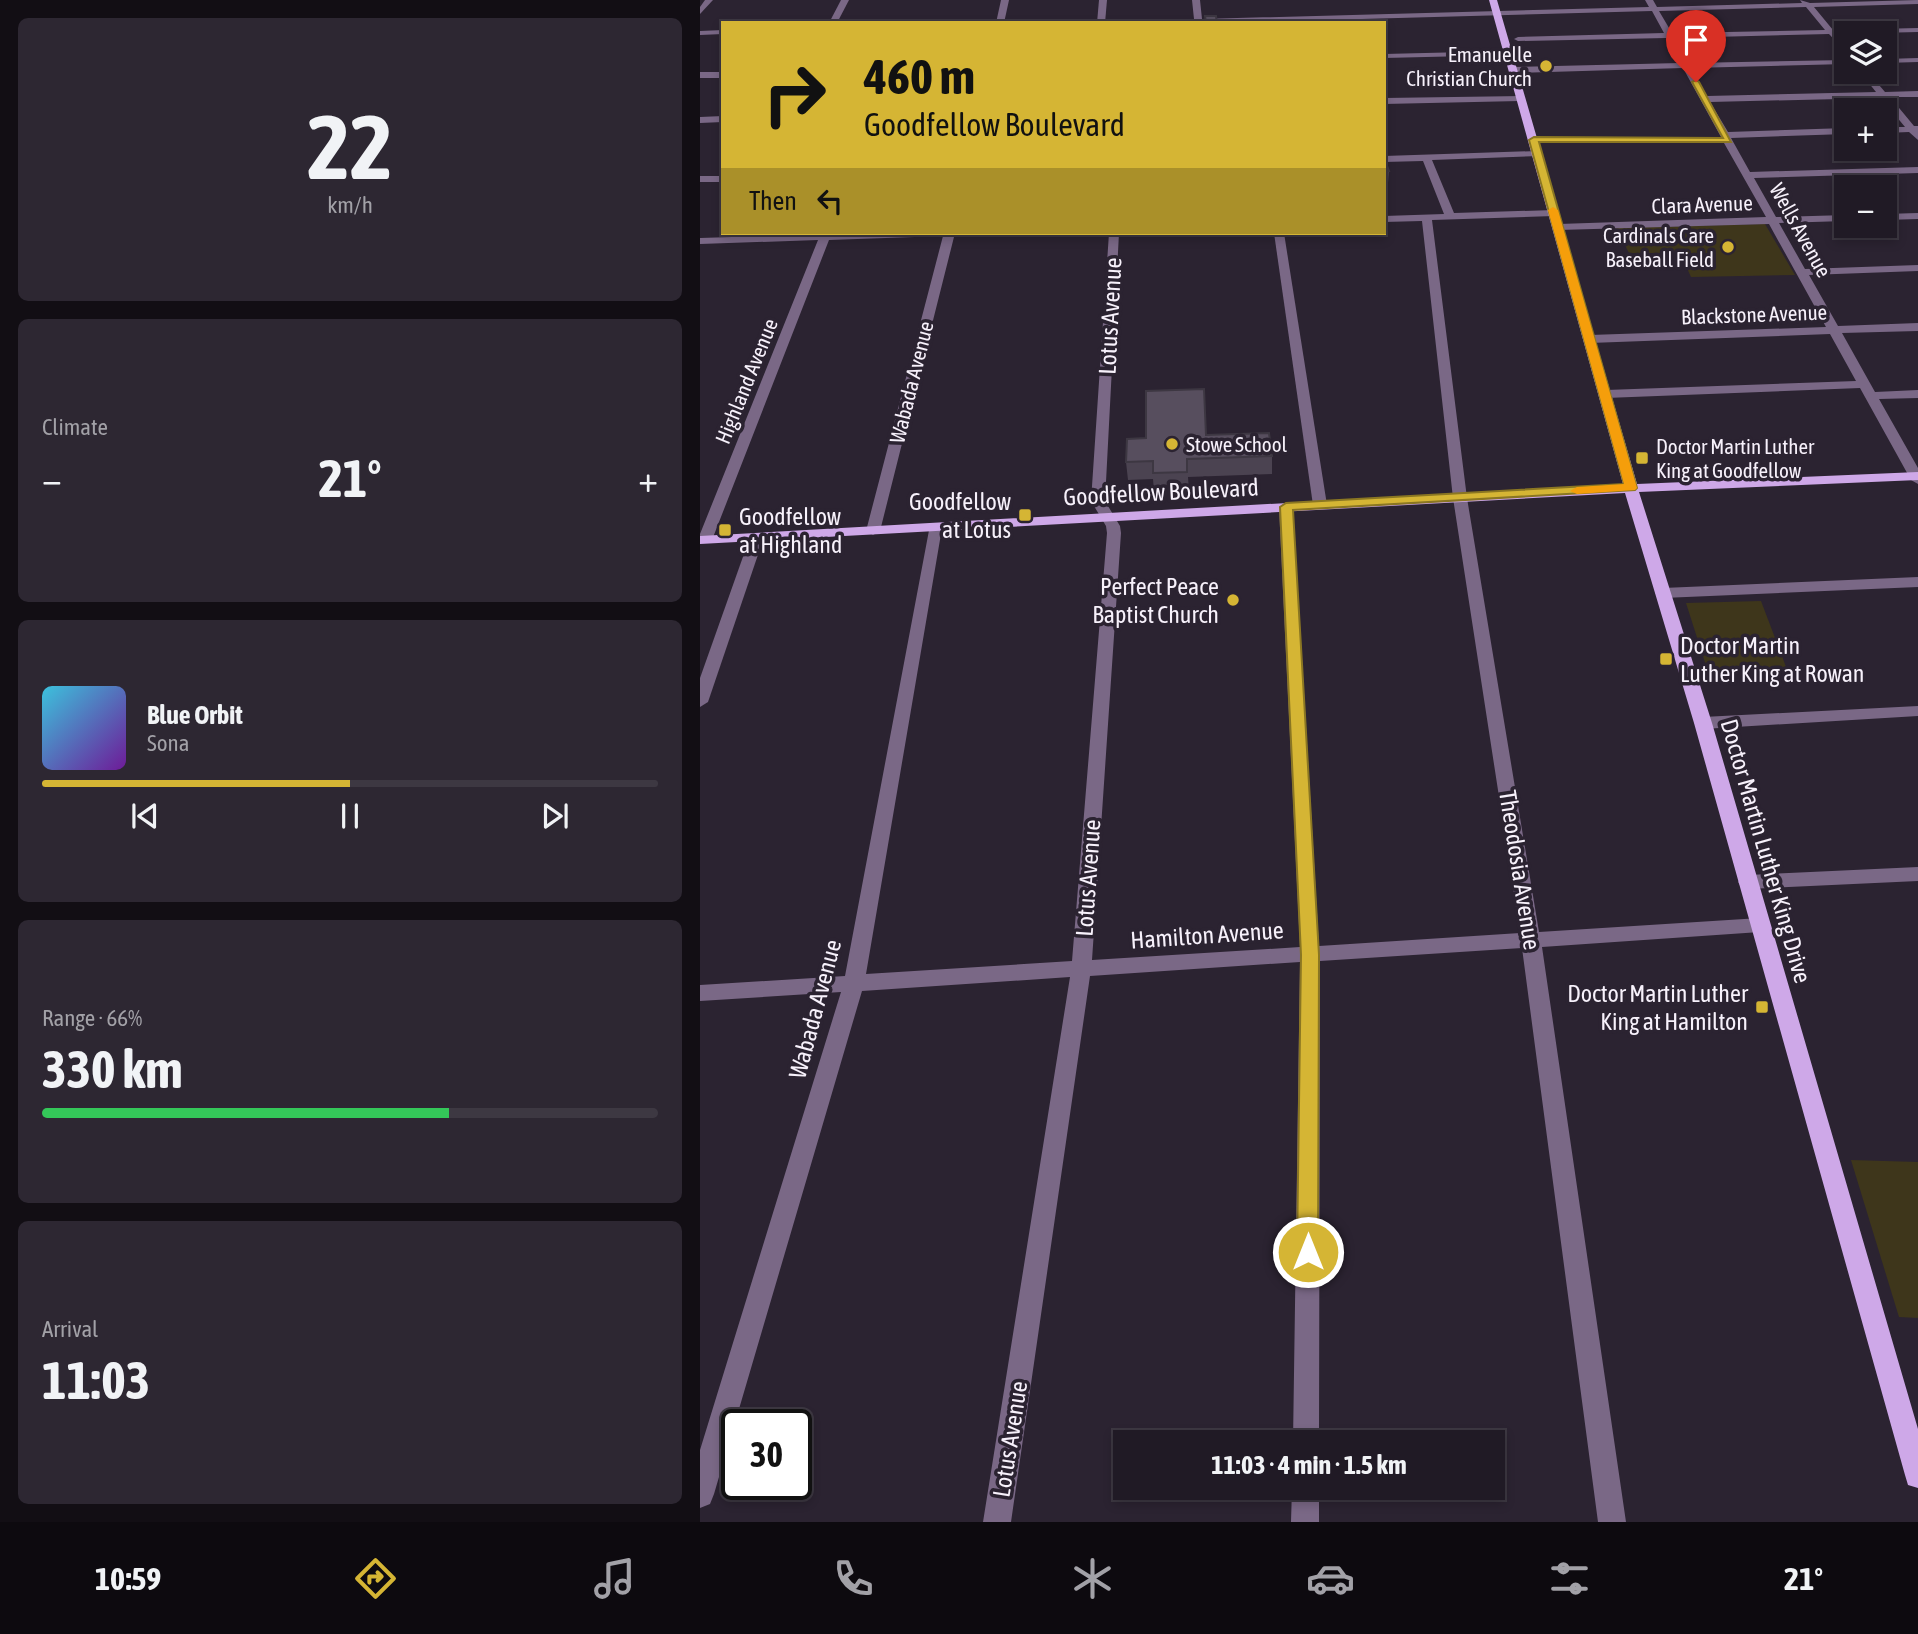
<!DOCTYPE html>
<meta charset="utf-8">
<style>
body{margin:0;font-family:"Asap Condensed",sans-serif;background:#2d2732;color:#f1f3f6;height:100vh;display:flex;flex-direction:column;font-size:26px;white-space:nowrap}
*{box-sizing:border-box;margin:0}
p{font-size:23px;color:#a2a1a7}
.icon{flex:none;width:38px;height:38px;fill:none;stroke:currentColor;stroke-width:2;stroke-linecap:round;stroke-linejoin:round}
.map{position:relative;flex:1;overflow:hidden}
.drawer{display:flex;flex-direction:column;gap:18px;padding:18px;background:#120e14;width:700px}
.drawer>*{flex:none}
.top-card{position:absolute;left:21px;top:21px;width:665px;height:214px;border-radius:0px;box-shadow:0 4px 10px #0003,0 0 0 2px #3d3842;background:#d5b534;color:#111;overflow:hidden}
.controls{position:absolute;left:1134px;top:21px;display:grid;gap:14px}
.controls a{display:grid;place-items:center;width:63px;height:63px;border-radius:0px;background:#201a25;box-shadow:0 4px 10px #0003,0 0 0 2px #3d3842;font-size:35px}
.speed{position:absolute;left:21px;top:1409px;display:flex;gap:14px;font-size:35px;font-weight:700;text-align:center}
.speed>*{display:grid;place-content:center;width:91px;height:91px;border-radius:50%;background:#201a25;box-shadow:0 4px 10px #0003,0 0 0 2px #3d3842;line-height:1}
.speed .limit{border:4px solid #111;border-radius:10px;background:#fff;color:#111}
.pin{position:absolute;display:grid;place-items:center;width:60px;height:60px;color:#fff;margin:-72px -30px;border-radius:50% 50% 50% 0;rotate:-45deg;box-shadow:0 0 7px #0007}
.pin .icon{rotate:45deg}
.me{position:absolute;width:77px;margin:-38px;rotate:0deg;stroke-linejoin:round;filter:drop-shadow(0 0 5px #0008)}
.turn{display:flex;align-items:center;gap:24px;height:147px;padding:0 28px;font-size:32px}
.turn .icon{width:91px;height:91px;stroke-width:2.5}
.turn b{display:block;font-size:49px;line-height:60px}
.then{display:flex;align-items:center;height:66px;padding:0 28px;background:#0003;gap:14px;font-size:26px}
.big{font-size:52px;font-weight:700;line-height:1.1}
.drawer .widget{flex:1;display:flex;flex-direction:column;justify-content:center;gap:10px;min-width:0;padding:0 24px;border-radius:10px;background:#2d2732}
.drawer .dial{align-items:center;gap:0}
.dial b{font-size:91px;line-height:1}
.song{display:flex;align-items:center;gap:21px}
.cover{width:84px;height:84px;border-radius:10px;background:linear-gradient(135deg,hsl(190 70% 55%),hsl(280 70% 35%))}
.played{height:7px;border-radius:4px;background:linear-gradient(90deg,#d5b534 50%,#3d3842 50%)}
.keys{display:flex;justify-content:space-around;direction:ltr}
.heat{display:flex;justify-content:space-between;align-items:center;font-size:38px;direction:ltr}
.charge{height:10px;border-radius:5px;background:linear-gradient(90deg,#34c759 66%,#3d3842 0)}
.trip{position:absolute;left:413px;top:1430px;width:392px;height:70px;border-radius:0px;background:#201a25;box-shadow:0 4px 10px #0003,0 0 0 2px #3d3842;font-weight:700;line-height:70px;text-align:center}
.dock{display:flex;height:112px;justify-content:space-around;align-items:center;background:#0d0a0f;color:#a2a1a7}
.dock .icon{width:49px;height:49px}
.dock .on{color:#d5b534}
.dock b{font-size:32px;color:#f1f3f6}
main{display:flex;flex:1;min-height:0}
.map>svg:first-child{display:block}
.green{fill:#3e361b}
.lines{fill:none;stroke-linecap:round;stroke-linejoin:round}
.minor{fill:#7a6886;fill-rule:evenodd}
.major{fill:#cea8e8;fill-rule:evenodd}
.wall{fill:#4b4351}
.building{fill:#574e5e;stroke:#3d3742;stroke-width:2}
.route{fill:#d5b534;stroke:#8a7622;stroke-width:2}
.slow{fill:#f59e0b}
.poi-dot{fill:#d5b534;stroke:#2b2331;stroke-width:2.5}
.labels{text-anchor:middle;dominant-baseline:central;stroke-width:7;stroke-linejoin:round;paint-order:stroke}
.far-poi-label{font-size:21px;fill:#f7f1fb;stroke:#2b2331;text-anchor:end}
.far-street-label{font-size:21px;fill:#f7f1fb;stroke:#2b2331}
.street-label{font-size:24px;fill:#f7f1fb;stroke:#2b2331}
.poi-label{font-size:24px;fill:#f7f1fb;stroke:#2b2331;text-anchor:end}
</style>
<main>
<section class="drawer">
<div class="widget dial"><b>22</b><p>km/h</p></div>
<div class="widget"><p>Climate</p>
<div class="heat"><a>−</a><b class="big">21°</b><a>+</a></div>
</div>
<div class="widget">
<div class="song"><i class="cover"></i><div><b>Blue Orbit</b><p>Sona</p></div></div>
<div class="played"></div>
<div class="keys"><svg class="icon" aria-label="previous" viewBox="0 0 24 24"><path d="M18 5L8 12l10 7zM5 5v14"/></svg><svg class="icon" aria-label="pause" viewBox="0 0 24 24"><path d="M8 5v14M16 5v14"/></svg><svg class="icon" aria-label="next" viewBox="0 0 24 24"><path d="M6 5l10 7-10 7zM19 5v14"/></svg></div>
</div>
<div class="widget"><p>Range · 66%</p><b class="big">330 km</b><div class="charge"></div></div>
<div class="widget"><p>Arrival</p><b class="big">11:03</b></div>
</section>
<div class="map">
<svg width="1218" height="1522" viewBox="0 0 1218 1522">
<rect width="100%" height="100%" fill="#2b2331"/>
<g class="green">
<polygon points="1065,224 1095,275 991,277 980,253 929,253 916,228"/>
<polygon points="1061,601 1088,672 1008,672 986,603"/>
<polygon points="1151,1160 1218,1162 1218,1318 1199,1317"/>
</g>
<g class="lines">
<g class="minor">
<polygon points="5,0 13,0 0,14 0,7"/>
<polygon points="141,0 149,0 137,23 129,23"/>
<polygon points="301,0 309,0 304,23 296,23"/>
<polygon points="399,0 407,0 405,23 397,23"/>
<path d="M492 0H500L502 19 949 7 945 0H953L957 7 1102 3 1100 0 1110 3 1218 0V4L1114 7 1133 30 1218 28V32L1137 34 1146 45V52L1129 34 974 38 989 63 1146 60V64L991 68 1007 96 1176 92 1160 72H1168L1185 92 1218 91V97H1190L1214 126H1218V140L1209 132 1185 133V127H1205L1181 98 1010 102 1028 132 1146 128V134L1031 138 1050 172 1218 167V173L1054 178 1076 217 1146 215V221L1079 223 1105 269 1218 265V271L1109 275 1138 326 1218 323V331L1142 333 1175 392 1218 390V398L1179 399 1218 468V484L1211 480 1160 388 906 398 900 394 906 390 1156 381 1130 334 890 343 884 339 890 335 1126 327 1069 224 859 230 854 227 859 224 1066 217 1024 143H833L828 140 833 137H1021L983 68 813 73 809 70 813 67 980 63 966 38 818 41 814 39 818 37 964 33 952 11 520 23H418L494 19ZM1106 7 1125 30 972 33 959 11Z"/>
<polygon points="23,30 23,34 0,35 0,31"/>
<polygon points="807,51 810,55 684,58 684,54"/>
<polygon points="1218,58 1218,62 1185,63 1185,59"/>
<rect x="0" y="72" width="23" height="6"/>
<polygon points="823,96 823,100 820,101 684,104 684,98"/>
<polygon points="23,116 23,122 0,123 0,117"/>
<polygon points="837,151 840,152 840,156 732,160 754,213 854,210 859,213 854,216 732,220 767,498 839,932 1060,918 1067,920 1070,925 1067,930 1060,932 842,947 926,1522 898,1522 822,948 620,961 619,1442 593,1442 600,962 390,976 311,1522 283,1522 370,977 162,991 14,1494 10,1504 0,1508 0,1450 141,992 0,1001 0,985 145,976 230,525 235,524 242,528 166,974 372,961 407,533 406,526 391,501 409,233 419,233 405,501 420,526 421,533 392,960 600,947 579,507 586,503 593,507 619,946 820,933 753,498 722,221 684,222 684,216 744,214 723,161 684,162 684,156"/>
<rect x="0" y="176" width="23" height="6"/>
<polygon points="1218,213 1218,219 1185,220 1185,214"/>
<polygon points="158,233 255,233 180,531 173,535 166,531 243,236 129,240 12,540 10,543 0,543 0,534 118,240 0,244 0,238"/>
<polygon points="574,233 584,233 627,505 620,509 613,505"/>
<polygon points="57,533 64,537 8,702 0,707 0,678 50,537"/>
<polygon points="1218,577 1218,587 963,598 955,593 963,588"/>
<polygon points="1218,706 1218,716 1003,729 994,723 1003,717"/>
<polygon points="1218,867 1218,881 1048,889 1041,887 1038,882 1041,877 1048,875"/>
<polygon points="592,1488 619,1488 619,1522 591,1522"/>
</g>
<polygon class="major" points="789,0 797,0 937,484 1218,472 1218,480 939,492 1012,723 1218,1429 1218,1488 1208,1485 1205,1475 994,723 925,493 0,544 0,536 923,484"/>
</g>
<g class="wall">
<polygon points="684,158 689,171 688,183 684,183"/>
<polygon points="506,435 572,456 572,474 488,477 489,491 454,492 453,479 428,480 426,462"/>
</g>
<g class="building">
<polygon points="505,16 516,16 517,23 506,23"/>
<polygon points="684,158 689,171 684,171"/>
<polygon points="504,389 506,435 569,433 572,456 487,459 487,472 453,473 453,461 426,462 427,439 446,438 446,391"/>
</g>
<polygon class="route" points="996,80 999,82 1031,142 839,142 937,488 935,490 593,510 619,955 618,1252 615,1260 608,1262 600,1260 597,1252 601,955 580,507 586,503 924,484 829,140 834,137 1023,138 992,82"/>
<polygon class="slow" points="853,207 858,210 937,488 935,490 877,494 870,491 877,487 924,484 848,210"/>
<g class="poi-dot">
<circle cx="846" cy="66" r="7"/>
<circle cx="1028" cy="247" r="7"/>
<circle cx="472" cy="444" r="7"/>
<rect x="935" y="451" width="14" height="14" rx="3.5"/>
<rect x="318" y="508" width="14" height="14" rx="3.5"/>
<rect x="18" y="523" width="14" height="14" rx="3.5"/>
<circle cx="533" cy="600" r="7"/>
<rect x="959" y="652" width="14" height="14" rx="3.5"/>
<rect x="1055" y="1000" width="14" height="14" rx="3.5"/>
</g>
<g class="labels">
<g class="far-poi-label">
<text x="832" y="54">Emanuelle<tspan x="832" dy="24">Christian Church</tspan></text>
<text x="1014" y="235">Cardinals Care<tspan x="1014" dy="24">Baseball Field</tspan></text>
<text x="486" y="444" text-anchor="start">Stowe School</text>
<text x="956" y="446" text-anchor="start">Doctor Martin Luther<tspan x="956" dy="24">King at Goodfellow</tspan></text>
</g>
<g class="far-street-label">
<text transform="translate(1002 204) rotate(-2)">Clara Avenue</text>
<text transform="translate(1101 230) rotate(61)">Wells Avenue</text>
<text transform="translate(1054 314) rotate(-2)">Blackstone Avenue</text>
<text transform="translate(46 381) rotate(-68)">Highland Avenue</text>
<text transform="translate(211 382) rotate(-76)">Wabada Avenue</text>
</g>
<g class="street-label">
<text transform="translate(410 316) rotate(-87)">Lotus Avenue</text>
<text transform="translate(461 492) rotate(-3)">Goodfellow Boulevard</text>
<text transform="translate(1066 851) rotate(74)">Doctor Martin Luther King Drive</text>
<text transform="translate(820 870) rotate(81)">Theodosia Avenue</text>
<text transform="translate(388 878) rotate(-86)">Lotus Avenue</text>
<text transform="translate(507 935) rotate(-4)">Hamilton Avenue</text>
<text transform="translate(115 1009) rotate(-75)">Wabada Avenue</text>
<text transform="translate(310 1439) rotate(-81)">Lotus Avenue</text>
</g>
<g class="poi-label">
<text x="311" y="501">Goodfellow<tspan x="311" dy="28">at Lotus</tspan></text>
<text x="39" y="516" text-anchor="start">Goodfellow<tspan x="39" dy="28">at Highland</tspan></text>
<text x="519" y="586">Perfect Peace<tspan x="519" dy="28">Baptist Church</tspan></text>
<text x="980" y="645" text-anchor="start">Doctor Martin<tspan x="980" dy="28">Luther King at Rowan</tspan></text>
<text x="1048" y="993">Doctor Martin Luther<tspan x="1048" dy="28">King at Hamilton</tspan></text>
</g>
</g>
</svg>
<div class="controls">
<a><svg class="icon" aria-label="layers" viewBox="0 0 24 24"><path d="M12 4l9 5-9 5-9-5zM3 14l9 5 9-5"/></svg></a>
<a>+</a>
<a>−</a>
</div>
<div class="speed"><div class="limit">30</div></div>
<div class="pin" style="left:996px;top:82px;background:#d93025"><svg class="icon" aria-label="arrive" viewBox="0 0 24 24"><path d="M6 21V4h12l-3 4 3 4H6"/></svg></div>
<svg class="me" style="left:608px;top:1252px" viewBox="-20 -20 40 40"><circle r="17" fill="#d5b534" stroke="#fff" stroke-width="3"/><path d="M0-11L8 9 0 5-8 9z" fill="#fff"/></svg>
<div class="trip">11:03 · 4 min · 1.5 km</div>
<div class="top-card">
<div class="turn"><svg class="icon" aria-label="right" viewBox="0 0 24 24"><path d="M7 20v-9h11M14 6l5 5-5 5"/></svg><div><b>460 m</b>Goodfellow Boulevard</div></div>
<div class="then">Then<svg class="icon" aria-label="left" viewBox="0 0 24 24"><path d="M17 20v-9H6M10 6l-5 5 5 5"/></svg></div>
</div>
</div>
</main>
<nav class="dock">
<b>10:59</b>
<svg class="icon on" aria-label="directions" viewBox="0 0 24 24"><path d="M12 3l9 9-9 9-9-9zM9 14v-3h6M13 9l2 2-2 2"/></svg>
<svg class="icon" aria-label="music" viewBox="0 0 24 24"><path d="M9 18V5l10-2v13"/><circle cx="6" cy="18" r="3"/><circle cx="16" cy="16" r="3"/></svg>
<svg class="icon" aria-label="phone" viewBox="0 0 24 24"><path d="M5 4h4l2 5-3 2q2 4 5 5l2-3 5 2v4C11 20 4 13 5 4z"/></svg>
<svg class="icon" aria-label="climate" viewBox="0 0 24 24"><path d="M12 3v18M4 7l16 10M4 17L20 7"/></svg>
<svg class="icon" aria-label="car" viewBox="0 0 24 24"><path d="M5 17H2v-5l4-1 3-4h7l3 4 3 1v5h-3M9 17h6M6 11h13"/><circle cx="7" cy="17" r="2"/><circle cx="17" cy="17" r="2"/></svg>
<svg class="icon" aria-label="filters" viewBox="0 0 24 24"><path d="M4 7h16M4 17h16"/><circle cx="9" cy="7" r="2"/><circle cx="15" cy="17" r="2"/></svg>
<b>21°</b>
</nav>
